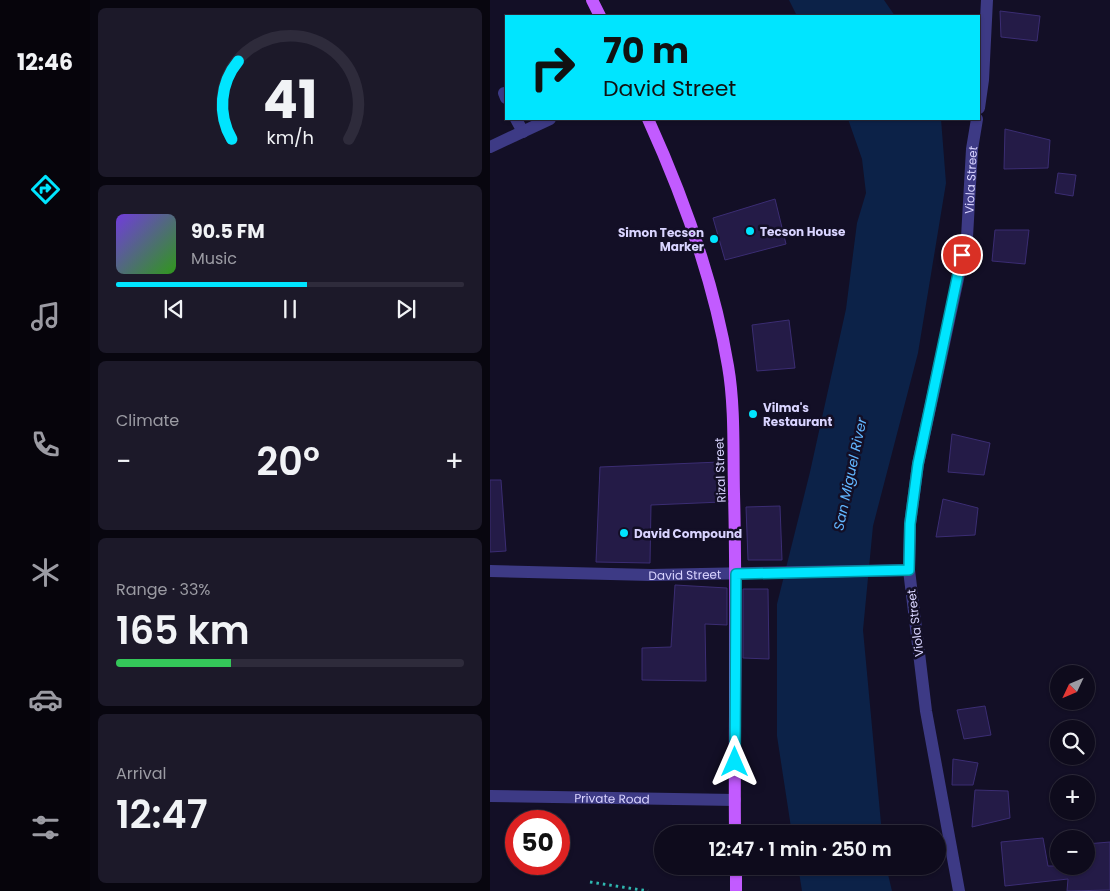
<!DOCTYPE html>
<meta charset="utf-8">
<style>
body{margin:0;font-family:Poppins,sans-serif;background:#1c1929;color:#f1f3f6;height:100vh;display:flex;flex-direction:column;font-size:19px;white-space:nowrap}
*{box-sizing:border-box;margin:0}
p{font-size:16px;color:#9b9ba3}
.icon{flex:none;width:28px;height:28px;fill:none;stroke:currentColor;stroke-width:2;stroke-linecap:round;stroke-linejoin:round}
.map{position:relative;flex:1;overflow:hidden}
.side{display:flex;flex-direction:column;gap:8px;padding:8px;background:#08060f;width:400px}
.side>*{flex:none}
.guide{position:absolute;left:15px;top:15px;width:475px;height:105px;border-radius:0px;box-shadow:0 1px 4px #0004,0 0 0 1px #2e2b3b;background:#00e5ff;color:#111;overflow:hidden}
.needle{width:32px;rotate:226deg}
.controls{position:absolute;left:560px;top:665px;display:grid;gap:10px}
.controls a{display:grid;place-items:center;width:45px;height:45px;border-radius:50%;background:#0e0b1c;box-shadow:0 1px 4px #0004,0 0 0 1px #2e2b3b;font-size:25px}
.speed{position:absolute;left:15px;top:810px;display:flex;gap:10px;font-size:25px;font-weight:700;text-align:center}
.speed>*{display:grid;place-content:center;width:65px;height:65px;border-radius:50%;background:#0e0b1c;box-shadow:0 1px 4px #0004,0 0 0 1px #2e2b3b;line-height:1}
.speed .limit{border:8px solid #d22;background:#fff;color:#111}
.pin{position:absolute;display:grid;place-items:center;width:42px;height:42px;color:#fff;margin:-21px;border:2px solid #fff;border-radius:50%;box-shadow:0 1px 5px #0007}
.me{position:absolute;width:55px;margin:-28px;rotate:0deg;stroke-linejoin:round;filter:drop-shadow(0 0 4px #0008)}
.turn{display:flex;align-items:center;gap:18px;height:105px;padding:0 15px;font-size:22px}
.turn .icon{width:65px;height:65px;stroke-width:2.5}
.turn b{display:block;font-size:35px;line-height:42px}
.big{font-size:38px;font-weight:600;line-height:1.1}
.side .tile{flex:1;display:flex;flex-direction:column;justify-content:center;gap:8px;min-width:0;padding:0 18px;border-radius:8px;background:#1c1929}
.side .dial{align-items:center;gap:0}
.dial svg{height:130px;overflow:visible;fill:none;stroke:#2e2b3b;stroke-width:7;stroke-linecap:round;text-anchor:middle}
.dial text{fill:#f1f3f6;stroke:none}
.song{display:flex;align-items:center;gap:15px}
.cover{width:60px;height:60px;border-radius:8px;background:linear-gradient(135deg,hsl(260 70% 55%),hsl(110 70% 35%))}
.played{height:5px;border-radius:2px;background:linear-gradient(90deg,#00e5ff 55%,#2e2b3b 55%)}
.keys{display:flex;justify-content:space-around;direction:ltr}
.heat{display:flex;justify-content:space-between;align-items:center;font-size:28px;direction:ltr}
.charge{height:8px;border-radius:4px;background:linear-gradient(90deg,#34c759 33%,#2e2b3b 0)}
.trip{position:absolute;left:164px;top:825px;width:292px;height:50px;border-radius:25px;background:#0e0b1c;box-shadow:0 1px 4px #0004,0 0 0 1px #2e2b3b;font-weight:600;line-height:50px;text-align:center}
main{display:flex;flex:1;min-height:0}
.tab-bar{display:flex;flex-direction:column;width:90px;justify-content:space-around;align-items:center;background:#06040b;color:#9b9ba3}
.tab-bar .icon{width:35px;height:35px}
.tab-bar .on{color:#00e5ff}
.tab-bar b{font-size:22px;color:#f1f3f6}
.map>svg:first-child{display:block}
.water{fill:#0c2248}
.building{fill:#241b47;stroke:#3b2d73}
.lines{fill:none;stroke-linecap:round;stroke-linejoin:round}
.path{stroke:#2fb8b0;stroke-width:3;stroke-dasharray:2.5 4;stroke-linecap:butt}
.minor{stroke:#3d3a85;stroke-width:12}
.major{stroke:#c25bff;stroke-width:12}
.route-casing{stroke:#0095a6;stroke-width:12}
.route{stroke:#00e5ff;stroke-width:9}
.poi-dot{fill:#00e5ff;stroke:#130f26;stroke-width:2}
.labels{text-anchor:middle;dominant-baseline:central;stroke-width:5;stroke-linejoin:round;paint-order:stroke}
.street-label{font-size:12px;fill:#d9d4ff;stroke:#130f26}
.poi-label{font-size:12px;font-weight:bold;fill:#d9d4ff;stroke:#130f26;text-anchor:start}
.water-label{font-size:14px;font-style:italic;fill:#62b6ff;stroke:#130f26}
</style>
<main>
<nav class="tab-bar">
<b>12:46</b>
<svg class="icon on" aria-label="directions" viewBox="0 0 24 24"><path d="M12 3l9 9-9 9-9-9zM9 14v-3h6M13 9l2 2-2 2"/></svg>
<svg class="icon" aria-label="music" viewBox="0 0 24 24"><path d="M9 18V5l10-2v13"/><circle cx="6" cy="18" r="3"/><circle cx="16" cy="16" r="3"/></svg>
<svg class="icon" aria-label="phone" viewBox="0 0 24 24"><path d="M5 4h4l2 5-3 2q2 4 5 5l2-3 5 2v4C11 20 4 13 5 4z"/></svg>
<svg class="icon" aria-label="climate" viewBox="0 0 24 24"><path d="M12 3v18M4 7l16 10M4 17L20 7"/></svg>
<svg class="icon" aria-label="car" viewBox="0 0 24 24"><path d="M5 17H2v-5l4-1 3-4h7l3 4 3 1v5h-3M9 17h6M6 11h13"/><circle cx="7" cy="17" r="2"/><circle cx="17" cy="17" r="2"/></svg>
<svg class="icon" aria-label="filters" viewBox="0 0 24 24"><path d="M4 7h16M4 17h16"/><circle cx="9" cy="7" r="2"/><circle cx="15" cy="17" r="2"/></svg>
</nav>
<section class="side">
<div class="tile dial"><svg viewBox="0 0 100 80">
<path d="M14 69A42 42 0 1 1 86 69"/>
<path d="M14 69A42 42 0 0 1 18 21" stroke="#00e5ff"/>
<text x="50" y="56" font-size="32" font-weight="700">41</text>
<text x="50" y="72" font-size="11">km/h</text>
</svg></div>
<div class="tile">
<div class="song"><i class="cover"></i><div><b>90.5 FM</b><p>Music</p></div></div>
<div class="played"></div>
<div class="keys"><svg class="icon" aria-label="previous" viewBox="0 0 24 24"><path d="M18 5L8 12l10 7zM5 5v14"/></svg><svg class="icon" aria-label="pause" viewBox="0 0 24 24"><path d="M8 5v14M16 5v14"/></svg><svg class="icon" aria-label="next" viewBox="0 0 24 24"><path d="M6 5l10 7-10 7zM19 5v14"/></svg></div>
</div>
<div class="tile"><p>Climate</p>
<div class="heat"><a>−</a><b class="big">20°</b><a>+</a></div>
</div>
<div class="tile"><p>Range · 33%</p><b class="big">165 km</b><div class="charge"></div></div>
<div class="tile"><p>Arrival</p><b class="big">12:47</b></div>
</section>
<div class="map">
<svg width="620" height="891" viewBox="0 0 620 891">
<rect width="100%" height="100%" fill="#130f26"/>
<g class="water">
<polygon points="299,0 394,0 405,16 307,16"/>
<polygon points="358,119 451,119 456,183 428,353 383,526 373,630 392,834 302,834 287,736 287,604 320,472 356,309 367,223 376,193 372,159"/>
<polygon points="308,866 396,866 402,891 312,891"/>
</g>
<g class="building">
<polygon points="510,11 550,16 547,41 511,37"/>
<polygon points="515,129 560,140 558,168 514,169"/>
<polygon points="568,173 586,175 583,196 565,193"/>
<polygon points="285,199 296,244 235,260 223,218"/>
<polygon points="505,230 539,230 535,264 502,261"/>
<polygon points="299,320 305,368 267,371 262,325"/>
<polygon points="462,434 500,443 494,475 458,472"/>
<polygon points="230,462 232,502 161,505 160,563 106,562 110,467"/>
<polygon points="0,480 11,480 16,551 0,552"/>
<polygon points="453,499 488,508 485,535 446,537"/>
<polygon points="290,506 292,560 258,560 256,507"/>
<polygon points="185,585 237,588 237,625 215,624 216,681 152,680 152,648 181,647"/>
<polygon points="253,589 278,589 279,659 253,658"/>
<polygon points="495,706 501,735 474,739 467,710"/>
<polygon points="463,759 488,763 483,785 462,785"/>
<polygon points="485,790 518,791 520,818 482,827"/>
<polygon points="553,838 558,866 596,866 596,844 620,842 620,890 577,891 578,879 515,886 511,842"/>
</g>
<g class="lines">
<polyline class="path" points="100,882 158,891"/>
<g class="minor">
<polyline points="14,93 16,98"/>
<polyline points="489,108 493,80 497,0"/>
<polyline points="26,119 33,132"/>
<polyline points="0,147 60,119"/>
<path id="s1" d="M0 571 161 575 419 570"/>
<path id="s2" d="M0 796 245 800"/>
<path id="s3" d="M469 891 436 711 419 570 420 524 428 464 477 237 482 149 487 119"/>
</g>
<g class="major">
<polyline points="102,0 110,16"/>
<path d="M158 119C193 196 224 282 238 366 245 406 243 453 244 494 247 607 244 721 245 834"/>
<polyline points="246,866 246,891"/>
</g>
</g>
<g class="lines">
<defs>
<polyline id="route" points="245,762 246,574 419,570 420,524 428,464 472,255"/>
</defs>
<use href="#route" class="route-casing"/>
<use href="#route" class="route"/>
</g>
<g class="poi-dot">
<circle cx="260" cy="231" r="5"/>
<circle cx="224" cy="239" r="5"/>
<circle cx="263" cy="414" r="5"/>
<circle cx="134" cy="533" r="5"/>
</g>
<g class="labels">
<g class="street-label">
<text stroke="none"><textPath href="#s3" startOffset="721">Viola Street</textPath></text>
<text transform="translate(230 470) rotate(-92)">Rizal Street</text>
<text stroke="none"><textPath href="#s1" startOffset="195">David Street</textPath></text>
<text transform="translate(425 623) rotate(-97)">Viola Street</text>
<text stroke="none"><textPath href="#s2" startOffset="122">Private Road</textPath></text>
</g>
<g class="poi-label">
<text x="270" y="231">Tecson House</text>
<text x="214" y="232" text-anchor="end">Simon Tecson<tspan x="214" dy="14">Marker</tspan></text>
<text x="273" y="407">Vilma's<tspan x="273" dy="14">Restaurant</tspan></text>
<text x="144" y="533">David Compound</text>
</g>
<g class="water-label">
<text transform="translate(360 474) rotate(-78)">San Miguel River</text>
</g>
</g>
</svg>
<div class="controls">
<a><svg class="needle" viewBox="-14 -14 28 28"><path d="M0-13l5 13h-10z" fill="#e53935"/><path d="M0 13l5-13h-10z" fill="#9b9ba3"/></svg></a>
<a><svg class="icon" aria-label="search" viewBox="0 0 24 24"><circle cx="10" cy="10" r="6"/><path d="M15 15l6 6"/></svg></a>
<a>+</a>
<a>−</a>
</div>
<div class="speed"><div class="limit">50</div></div>
<div class="pin" style="left:472px;top:255px;background:#d93025"><svg class="icon" aria-label="arrive" viewBox="0 0 24 24"><path d="M6 21V4h12l-3 4 3 4H6"/></svg></div>
<svg class="me" style="left:245px;top:762px" viewBox="-20 -20 40 40"><path d="M0-17L14 15 0 8-14 15z" fill="#00e5ff" stroke="#fff" stroke-width="4"/></svg>
<div class="trip">12:47 · 1 min · 250 m</div>
<div class="guide">
<div class="turn"><svg class="icon" aria-label="right" viewBox="0 0 24 24"><path d="M7 20v-9h11M14 6l5 5-5 5"/></svg><div><b>70 m</b>David Street</div></div>
</div>
</div>
</main>
